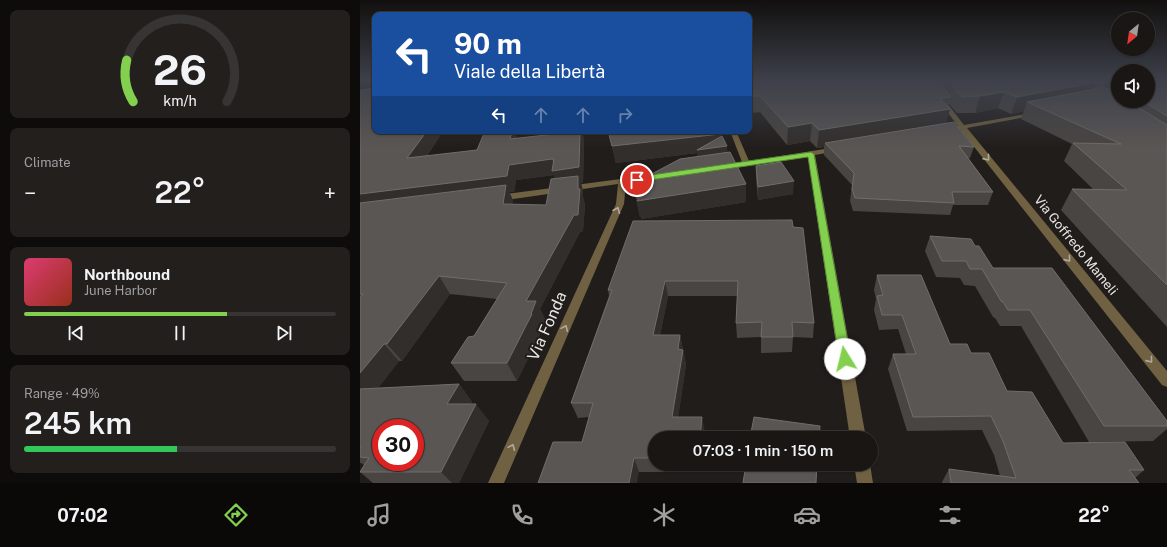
<!DOCTYPE html>
<meta charset="utf-8">
<style>
body{margin:0;font-family:"Public Sans",sans-serif;background:#221f1d;color:#f1f3f6;height:100vh;display:flex;flex-direction:column;font-size:15px;white-space:nowrap}
*{box-sizing:border-box;margin:0}
p{font-size:13px;color:#9f9fa0}
.icon{flex:none;width:22px;height:22px;fill:none;stroke:currentColor;stroke-width:2;stroke-linecap:round;stroke-linejoin:round}
.map{position:relative;flex:1;overflow:hidden}
.panel{display:flex;flex-direction:column;gap:10px;padding:10px;background:#0e0c0b;width:360px}
.panel>*{flex:none}
.guide{position:absolute;left:12px;top:12px;width:380px;height:122px;border-radius:8px;box-shadow:0 1px 3px #0004,0 0 0 1px #373534;background:#1a4fa0;color:#fff;overflow:hidden}
.needle{width:26px;rotate:209deg}
.tools{position:absolute;left:751px;top:12px;display:grid;gap:8px}
.tools a{display:grid;place-items:center;width:44px;height:44px;border-radius:50%;background:#191614;box-shadow:0 1px 3px #0004,0 0 0 1px #373534;font-size:20px}
.speed{position:absolute;left:12px;top:419px;display:flex;gap:8px;font-size:20px;font-weight:700;text-align:center}
.speed>*{display:grid;place-content:center;width:52px;height:52px;border-radius:50%;background:#191614;box-shadow:0 1px 3px #0004,0 0 0 1px #373534;line-height:1}
.speed .limit{border:6px solid #d22;background:#fff;color:#111}
.pin{position:absolute;display:grid;place-items:center;width:34px;height:34px;color:#fff;margin:-17px;border:2px solid #fff;border-radius:50%;box-shadow:0 1px 4px #0007}
.me{position:absolute;width:44px;margin:-22px;rotate:351deg;stroke-linejoin:round;filter:drop-shadow(0 0 3px #0008)}
.turn{display:flex;align-items:center;gap:14px;height:84px;padding:0 16px;font-size:18px}
.turn .icon{width:52px;height:52px;stroke-width:2.5}
.turn b{display:block;font-size:28px;line-height:34px}
.lanes{display:flex;align-items:center;height:38px;padding:0 16px;background:#0003;justify-content:center;gap:20px;direction:ltr}
.lanes .off{opacity:.35}
.big{font-size:30px;font-weight:600;line-height:1.1}
.panel .widget{flex:1;display:flex;flex-direction:column;justify-content:center;gap:6px;min-width:0;padding:0 14px;border-radius:8px;background:#221f1d}
.panel .dial{align-items:center;gap:0}
.dial svg{height:104px;overflow:visible;fill:none;stroke:#373534;stroke-width:7;stroke-linecap:round;text-anchor:middle}
.dial text{fill:#f1f3f6;stroke:none}
.song{display:flex;align-items:center;gap:12px}
.cover{width:48px;height:48px;border-radius:6px;background:linear-gradient(135deg,hsl(340 70% 55%),hsl(10 70% 35%))}
.played{height:4px;border-radius:2px;background:linear-gradient(90deg,#83d04f 65%,#373534 65%)}
.keys{display:flex;justify-content:space-around;direction:ltr}
.heat{display:flex;justify-content:space-between;align-items:center;font-size:22px;direction:ltr}
.charge{height:6px;border-radius:3px;background:linear-gradient(90deg,#34c759 49%,#373534 0)}
.trip{position:absolute;left:288px;top:431px;width:230px;height:40px;border-radius:20px;background:#191614;box-shadow:0 1px 3px #0004,0 0 0 1px #373534;font-weight:600;line-height:40px;text-align:center}
.tab-bar{display:flex;height:64px;justify-content:space-around;align-items:center;background:#0a0908;color:#9f9fa0}
.tab-bar .icon{width:28px;height:28px}
.tab-bar .active{color:#83d04f}
.tab-bar b{font-size:18px;color:#f1f3f6}
main{display:flex;flex:1;min-height:0}
.map>svg:first-child{display:block}
.lines{fill:none;stroke-linecap:round;stroke-linejoin:round}
.minor{fill:#6f6141;fill-rule:evenodd}
.wall{fill:#494542;fill-rule:evenodd}
.shaded-wall{fill:#322e2b}
.building{fill:#5a5654;stroke:#706d6a;fill-rule:evenodd}
.oneway{stroke:#b2aa9b}
.route{fill:#83d04f;stroke:#558733}
.labels{text-anchor:middle;dominant-baseline:central;stroke-width:4;stroke-linejoin:round;paint-order:stroke}
.street-label{font-size:13px;fill:#e8e6e4;stroke:#211d1b}
.near-street-label{font-size:16px;fill:#e8e6e4;stroke:#211d1b}
</style>
<main>
<section class="panel">
<div class="widget dial"><svg viewBox="0 0 100 80">
<path d="M14 69A42 42 0 1 1 86 69"/>
<path d="M14 69A42 42 0 0 1 9 37" stroke="#83d04f"/>
<text x="50" y="56" font-size="32" font-weight="700">26</text>
<text x="50" y="72" font-size="11">km/h</text>
</svg></div>
<div class="widget"><p>Climate</p>
<div class="heat"><a>−</a><b class="big">22°</b><a>+</a></div>
</div>
<div class="widget">
<div class="song"><i class="cover"></i><div><b>Northbound</b><p>June Harbor</p></div></div>
<div class="played"></div>
<div class="keys"><svg class="icon" aria-label="previous" viewBox="0 0 24 24"><path d="M18 5L8 12l10 7zM5 5v14"/></svg><svg class="icon" aria-label="pause" viewBox="0 0 24 24"><path d="M8 5v14M16 5v14"/></svg><svg class="icon" aria-label="next" viewBox="0 0 24 24"><path d="M6 5l10 7-10 7zM19 5v14"/></svg></div>
</div>
<div class="widget"><p>Range · 49%</p><b class="big">245 km</b><div class="charge"></div></div>
</section>
<div class="map">
<svg width="807" height="483" viewBox="0 0 807 483">
<rect width="100%" height="100%" fill="#211d1b"/>
<g class="lines">
<g class="minor">
<polygon points="563,80 569,80 604,125 678,112 679,113 676,115 607,128 807,371 807,387 802,385 600,129 584,131 584,129 598,126"/>
<polygon points="370,131 376,131 389,161 477,147 481,149 477,151 455,155 506,438 490,438 448,156 360,169 360,165 382,162"/>
<polygon points="299,174 302,174 302,178 266,183 264,204 144,483 128,483 256,204 258,184 139,201 135,198 139,195"/>
<polygon points="494,464 510,464 513,483 497,483"/>
</g>
</g>
<g class="wall">
<polygon points="389,80 758,80 758,101 788,101 807,80 807,327 701,210 712,189 733,189 704,161 712,144 661,119 664,111 651,114 638,108 615,113 597,113 589,104 586,124 614,147 610,158 608,158 633,192 628,205 593,205 590,215 493,211 490,201 492,185 464,155 464,147 457,148 450,141 427,145 400,112 391,113 390,100 389,100"/>
<path d="M0 90 83 131 67 156 117 150 125 131H154L157 138H224L223 183H221L223 191V197L225 205 223 231 220 232 180 309 185 319 180 330 181 332 157 381H104L91 363 114 336 137 299 90 294 42 361H39L18 388 99 384 112 402 111 404 129 421 99 483H13L0 472V471L4 465 1 463H0ZM194 175 195 178 186 205 152 204 153 200 149 192H154L156 180Z"/>
<polygon points="248,131 361,136 367,152 386,184 386,202 281,219 281,217 280,217 276,198 337,157 337,153 256,163"/>
<polygon points="396,166 433,194 398,200 396,178"/>
<polygon points="433,227 454,323 453,338 433,337 432,352 401,353 401,337 377,338 376,323 377,296 308,296 300,335 320,335 326,365 318,417 345,432 295,438 295,464 342,464 341,472 279,472 222,442 229,417 218,418 211,403 249,296 248,290"/>
<polygon points="570,236 615,246 633,268 807,421 807,429 793,441 729,442 661,326 640,326 635,318 633,317 615,286 604,285 600,278 576,277 565,251"/>
<polygon points="517,275 590,344 611,353 647,391 703,443 784,470 775,478 779,483 582,483 582,482 589,469 640,476 634,455 622,430 547,431 528,369 533,354 546,354 538,329 519,330 514,310 516,299 514,290"/>
</g>
<g class="shaded-wall">
<polygon points="747,80 758,80 758,86 756,85 752,93 739,95"/>
<polygon points="736,82 729,98 667,102 664,111 651,114 657,97"/>
<polygon points="644,92 638,108 615,113 620,96"/>
<polygon points="590,109 585,127 465,143 464,147 457,148 459,130"/>
<polygon points="452,123 450,141 427,145 428,127"/>
<polygon points="67,131 83,131 55,174 47,158"/>
<polygon points="152,131 154,131 159,142 150,139"/>
<polygon points="220,131 222,131 224,138 223,183 221,183 223,191 223,197 225,205 223,231 220,232 180,309 185,319 180,330 181,332 157,381 147,363 166,301 198,186 194,175 156,180 154,192 149,192 153,200 150,220 0,212 0,183 192,159 196,170"/>
<polygon points="361,134 362,146 367,146 368,162 338,167 337,153 256,163 252,146"/>
<polygon points="434,181 433,194 398,200 398,187"/>
<polygon points="386,184 386,202 281,219 281,217 280,217 276,198"/>
<polygon points="79,276 90,294 42,361 27,344"/>
<polygon points="305,281 308,296 297,350 293,335"/>
<polygon points="320,335 323,350 318,349"/>
<polygon points="24,344 39,361 4,407 0,403 0,373"/>
<polygon points="323,350 326,365 316,432 312,417"/>
<polygon points="99,384 112,402 101,421 87,404"/>
<polygon points="116,404 129,421 99,483 92,483 81,472"/>
<polygon points="342,417 345,432 344,438 340,438"/>
<polygon points="274,458 279,472 277,483 269,483"/>
<polygon points="339,464 342,464 341,472"/>
</g>
<g class="building">
<polygon points="389,80 577,80 591,97 580,98 590,109 459,130 452,123 428,127 400,96 391,96"/>
<polygon points="587,80 732,80 736,82 657,97 644,92 620,96 602,97"/>
<polygon points="788,80 807,80 807,116 783,101 788,101"/>
<polygon points="745,87 758,95 758,101 768,101 807,125 807,285 712,189 767,190 713,143 761,144 667,102"/>
<polygon points="15,88 15,131 67,131 47,158 117,150 125,131 152,131 150,139 195,134 196,131 220,131 219,167 192,171 194,159 192,159 149,165 147,176 0,194 0,90"/>
<polygon points="594,122 614,147 599,146 633,192 592,192 594,203 495,198 492,189 494,173 465,143"/>
<polygon points="248,131 360,131 361,134 252,146"/>
<polygon points="362,136 367,146 337,150"/>
<polygon points="370,152 386,184 277,201 279,198 276,198 286,177 320,159"/>
<polygon points="421,162 434,181 398,187 396,166"/>
<polygon points="218,176 218,189 220,189 218,215 214,215 166,301 176,301 171,314 172,314 147,363 91,363 108,337 114,336 147,283 79,276 27,344 24,344 0,373 0,298 3,294 0,294 0,203 146,185 143,204 186,205 191,179"/>
<polygon points="432,220 433,227 443,228 454,323 432,322 433,337 401,337 402,322 376,323 378,281 305,281 293,335 320,335 318,349 323,350 312,417 342,417 340,438 295,438 295,458 274,458 269,483 178,483 193,442 222,442 233,403 211,403 252,290 248,290 273,221"/>
<polygon points="570,236 611,239 615,246 619,246 633,268 692,268 807,421 807,426 744,426 670,310 648,310 643,302 641,301 622,269 610,269 606,261 582,261"/>
<polygon points="517,275 561,275 590,344 607,344 611,353 629,353 647,391 672,392 703,443 765,442 784,470 769,470 779,483 591,483 589,469 656,478 643,441 631,416 553,417 533,354 556,354 542,315 522,315 517,296 523,295"/>
<path d="M99 384 87 404H116L81 472H0L9 458 0 457V449L1 447H0V389ZM21 428H55V462H21Z"/>
<polygon points="394,417 460,426 459,438 390,438"/>
<polygon points="386,464 457,464 456,483 383,483"/>
</g>
<defs><path id="oneway-chevron" d="M-2-3.5L2.5 0L-2 3.5" fill="none" stroke-width="1.6" stroke-linecap="round" stroke-linejoin="round"/></defs>
<g class="oneway">
<use href="#oneway-chevron" transform="translate(627 158) rotate(51)"/>
<use href="#oneway-chevron" transform="translate(257 210) rotate(-67)"/>
<use href="#oneway-chevron" transform="translate(708 259) rotate(51)"/>
<use href="#oneway-chevron" transform="translate(205 328) rotate(-66)"/>
<use href="#oneway-chevron" transform="translate(790 360) rotate(51)"/>
<use href="#oneway-chevron" transform="translate(152 447) rotate(-66)"/>
</g>
<linearGradient id="sky" x2="0" y2="1"><stop stop-color="#12100f"/><stop offset="0.54" stop-color="#3d404a"/><stop offset="1" stop-color="#3d404a" stop-opacity="0"/></linearGradient>
<rect width="807" height="148" fill="url(#sky)"/>
<polygon class="route" points="451,152 454,154 491,359 489,363 485,364 480,363 479,359 448,157 277,182 273,180 277,177"/>
<g class="labels">
<g class="street-label">
<text transform="translate(716 245) rotate(51)">Via Goffredo Mameli</text>
</g>
<g class="near-street-label">
<text transform="translate(187 326) rotate(-66)">Via Fonda</text>
</g>
</g>
</svg>
<div class="tools">
<a><svg class="needle" viewBox="-14 -14 28 28"><path d="M0-13l5 13h-10z" fill="#e53935"/><path d="M0 13l5-13h-10z" fill="#9f9fa0"/></svg></a>
<a><svg class="icon" aria-label="sound" viewBox="0 0 24 24"><path d="M4 9h4l5-4v14l-5-4H4zM17 9q2 3 0 6"/></svg></a>
</div>
<div class="speed"><div class="limit">30</div></div>
<div class="pin" style="left:277px;top:180px;background:#d93025"><svg class="icon" aria-label="arrive" viewBox="0 0 24 24"><path d="M6 21V4h12l-3 4 3 4H6"/></svg></div>
<svg class="me" style="left:485px;top:359px" viewBox="-20 -20 40 40"><circle r="19" fill="#fff"/><path d="M0-13L10 11 0 6-10 11z" fill="#83d04f"/></svg>
<div class="trip">07:03 · 1 min · 150 m</div>
<div class="guide">
<div class="turn"><svg class="icon" aria-label="left" viewBox="0 0 24 24"><path d="M17 20v-9H6M10 6l-5 5 5 5"/></svg><div><b>90 m</b>Viale della Libertà</div></div>
<div class="lanes"><svg class="icon" aria-label="left" viewBox="0 0 24 24"><path d="M17 20v-9H6M10 6l-5 5 5 5"/></svg><svg class="icon off" aria-label="ahead" viewBox="0 0 24 24"><path d="M12 20V5M6 11l6-6 6 6"/></svg><svg class="icon off" aria-label="ahead" viewBox="0 0 24 24"><path d="M12 20V5M6 11l6-6 6 6"/></svg><svg class="icon off" aria-label="right" viewBox="0 0 24 24"><path d="M7 20v-9h11M14 6l5 5-5 5"/></svg></div>
</div>
</div>
</main>
<nav class="tab-bar">
<b>07:02</b>
<svg class="icon active" aria-label="directions" viewBox="0 0 24 24"><path d="M12 3l9 9-9 9-9-9zM9 14v-3h6M13 9l2 2-2 2"/></svg>
<svg class="icon" aria-label="music" viewBox="0 0 24 24"><path d="M9 18V5l10-2v13"/><circle cx="6" cy="18" r="3"/><circle cx="16" cy="16" r="3"/></svg>
<svg class="icon" aria-label="phone" viewBox="0 0 24 24"><path d="M5 4h4l2 5-3 2q2 4 5 5l2-3 5 2v4C11 20 4 13 5 4z"/></svg>
<svg class="icon" aria-label="climate" viewBox="0 0 24 24"><path d="M12 3v18M4 7l16 10M4 17L20 7"/></svg>
<svg class="icon" aria-label="car" viewBox="0 0 24 24"><path d="M5 17H2v-5l4-1 3-4h7l3 4 3 1v5h-3M9 17h6M6 11h13"/><circle cx="7" cy="17" r="2"/><circle cx="17" cy="17" r="2"/></svg>
<svg class="icon" aria-label="filters" viewBox="0 0 24 24"><path d="M4 7h16M4 17h16"/><circle cx="9" cy="7" r="2"/><circle cx="15" cy="17" r="2"/></svg>
<b>22°</b>
</nav>
